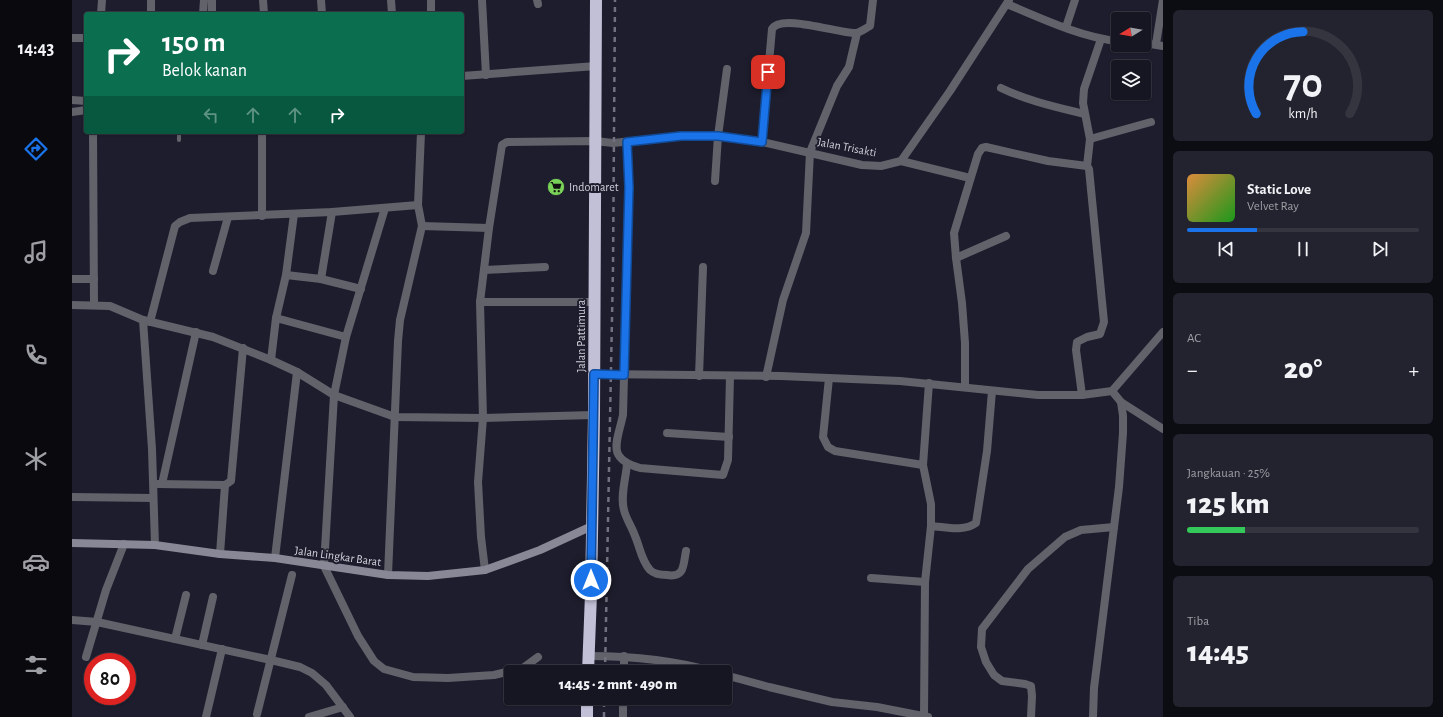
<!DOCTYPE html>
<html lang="id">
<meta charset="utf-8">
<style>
body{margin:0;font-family:"Alegreya Sans",sans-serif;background:#23232f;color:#f1f3f6;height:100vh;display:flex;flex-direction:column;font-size:15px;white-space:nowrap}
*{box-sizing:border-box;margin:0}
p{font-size:13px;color:#9e9fa5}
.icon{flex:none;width:22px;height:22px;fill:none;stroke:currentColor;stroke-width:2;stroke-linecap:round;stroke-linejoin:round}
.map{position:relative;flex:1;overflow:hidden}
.side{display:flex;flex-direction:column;gap:10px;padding:10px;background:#0c0c13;width:280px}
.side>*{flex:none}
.top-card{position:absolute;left:12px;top:12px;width:380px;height:122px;border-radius:4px;box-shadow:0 1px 3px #0004,0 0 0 1px #353540;background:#0b6e4f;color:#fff;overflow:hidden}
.needle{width:26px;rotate:259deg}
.fabs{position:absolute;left:1039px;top:12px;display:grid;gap:8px}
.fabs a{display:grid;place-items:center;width:40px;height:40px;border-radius:4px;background:#161622;box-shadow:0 1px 3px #0004,0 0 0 1px #353540;font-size:20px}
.speed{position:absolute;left:12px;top:653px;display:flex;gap:8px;font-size:20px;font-weight:700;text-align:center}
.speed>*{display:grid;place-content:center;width:52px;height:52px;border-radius:50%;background:#161622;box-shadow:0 1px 3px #0004,0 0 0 1px #353540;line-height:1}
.speed .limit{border:6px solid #d22;background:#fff;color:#111}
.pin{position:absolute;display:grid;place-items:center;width:34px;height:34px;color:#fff;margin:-17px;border-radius:8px;box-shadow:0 2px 6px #0006}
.me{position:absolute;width:44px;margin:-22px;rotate:0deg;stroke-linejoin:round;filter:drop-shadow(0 0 3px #0008)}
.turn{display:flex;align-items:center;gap:14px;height:84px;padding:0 12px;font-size:18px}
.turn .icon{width:52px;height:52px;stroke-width:2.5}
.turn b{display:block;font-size:28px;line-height:34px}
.lanes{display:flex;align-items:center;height:38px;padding:0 12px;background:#0003;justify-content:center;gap:20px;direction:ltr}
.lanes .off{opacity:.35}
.big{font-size:30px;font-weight:800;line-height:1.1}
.side .tile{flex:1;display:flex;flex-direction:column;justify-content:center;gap:6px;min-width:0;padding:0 14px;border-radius:6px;background:#23232f}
.side .dial{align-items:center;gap:0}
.dial svg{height:104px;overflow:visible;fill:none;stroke:#353540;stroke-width:7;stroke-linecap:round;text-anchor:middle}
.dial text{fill:#f1f3f6;stroke:none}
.song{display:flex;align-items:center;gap:12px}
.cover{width:48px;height:48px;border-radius:6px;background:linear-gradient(135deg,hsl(30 70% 55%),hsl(120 70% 35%))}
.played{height:4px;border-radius:2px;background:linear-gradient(90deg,#1a73e8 30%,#353540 30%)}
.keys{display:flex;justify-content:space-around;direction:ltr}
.heat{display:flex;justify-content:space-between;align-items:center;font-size:22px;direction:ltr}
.charge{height:6px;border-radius:3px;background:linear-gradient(90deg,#34c759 25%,#353540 0)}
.trip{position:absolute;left:432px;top:665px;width:228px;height:40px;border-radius:4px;background:#161622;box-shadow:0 1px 3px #0004,0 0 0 1px #353540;font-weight:800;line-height:40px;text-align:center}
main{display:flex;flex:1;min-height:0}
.dock{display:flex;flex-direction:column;width:72px;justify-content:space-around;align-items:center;background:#09090e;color:#9e9fa5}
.dock .icon{width:28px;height:28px}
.dock .current{color:#1a73e8}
.dock b{font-size:18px;color:#f1f3f6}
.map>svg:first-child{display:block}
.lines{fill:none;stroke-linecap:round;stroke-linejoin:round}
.lane{stroke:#62626b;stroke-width:4}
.street{stroke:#62626b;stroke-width:8}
.secondary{stroke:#888896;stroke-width:8}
.highway{stroke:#c1c0d7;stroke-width:12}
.rail{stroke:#71717f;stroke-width:2.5;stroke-dasharray:5 5;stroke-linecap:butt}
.route-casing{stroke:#114b97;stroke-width:10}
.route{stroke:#1a73e8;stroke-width:7}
.labels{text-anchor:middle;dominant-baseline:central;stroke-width:4;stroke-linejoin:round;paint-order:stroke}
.street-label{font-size:12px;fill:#d0d0db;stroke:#1e1d2d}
.poi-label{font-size:12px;fill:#d0d0db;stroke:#1e1d2d;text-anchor:start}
</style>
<main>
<nav class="dock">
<b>14:43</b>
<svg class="icon current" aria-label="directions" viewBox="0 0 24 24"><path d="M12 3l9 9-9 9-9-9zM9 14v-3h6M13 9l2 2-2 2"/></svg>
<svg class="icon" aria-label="music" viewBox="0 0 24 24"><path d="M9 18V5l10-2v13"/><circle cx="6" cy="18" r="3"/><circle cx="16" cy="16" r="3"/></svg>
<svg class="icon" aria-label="phone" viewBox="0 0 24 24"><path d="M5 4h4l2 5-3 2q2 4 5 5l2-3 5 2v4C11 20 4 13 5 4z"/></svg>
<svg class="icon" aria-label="climate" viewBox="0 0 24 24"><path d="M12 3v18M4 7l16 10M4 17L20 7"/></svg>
<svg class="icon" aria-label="car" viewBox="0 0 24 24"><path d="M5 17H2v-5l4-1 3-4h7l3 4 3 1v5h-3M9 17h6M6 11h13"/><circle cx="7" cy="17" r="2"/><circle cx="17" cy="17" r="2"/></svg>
<svg class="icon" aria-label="filters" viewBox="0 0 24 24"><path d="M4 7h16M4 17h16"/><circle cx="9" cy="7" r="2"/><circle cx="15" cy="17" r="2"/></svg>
</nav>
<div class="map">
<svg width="1091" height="717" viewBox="0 0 1091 717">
<rect width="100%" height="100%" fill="#1e1d2d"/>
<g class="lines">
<polyline class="lane" points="107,132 107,140"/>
<g class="street">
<polyline points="140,0 140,14"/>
<polyline points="191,0 192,14"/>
<polyline points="249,0 250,14"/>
<polyline points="319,0 320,14"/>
<polyline points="359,0 359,14"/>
<polyline points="410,0 414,75"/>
<polyline points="465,0 466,4"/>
<path d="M935 4C968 18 1011 38 1046 41"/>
<polyline points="29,14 30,0"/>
<polyline points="79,14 79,0"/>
<polyline points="131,14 132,0"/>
<polyline points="994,27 1003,0"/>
<polyline points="0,38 14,38"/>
<polyline points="1072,43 1091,46"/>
<polyline points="1084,44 1091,0"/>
<polyline points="390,76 524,66"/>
<path d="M929 88C956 101 984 107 1012 114"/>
<polyline points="0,100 14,101"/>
<polyline points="0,112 14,110"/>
<polyline points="21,132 22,305"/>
<polyline points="1018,139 1079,122"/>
<path d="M555 142 557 187 551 415C545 443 534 458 568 468L651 475 656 460 658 376"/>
<path d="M690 142 700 29C709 13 768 34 784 33 789 32 794 28 798 26L801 0"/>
<polyline points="829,161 898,178"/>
<polyline points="1015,166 1018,139 1011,103 1012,89 1029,39"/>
<polyline points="643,181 646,136 655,69"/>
<polyline points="313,208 274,337 262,395 252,566 286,636 302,661 312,669 341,677 376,678 422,675 451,668 466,657"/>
<polyline points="190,216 190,132"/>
<polyline points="350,226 417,228"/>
<polyline points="884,258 934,236"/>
<polyline points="412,270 473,267"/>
<polyline points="141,271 156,217"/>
<polyline points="214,275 249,279 289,289"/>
<polyline points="0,279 22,279"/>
<polyline points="249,279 260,212"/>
<polyline points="408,302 523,302"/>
<polyline points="0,305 38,306 71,320 141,337 199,360 225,372 262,395 323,417 411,418 522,415"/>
<polyline points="204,318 274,337"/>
<polyline points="71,320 80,449 83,545"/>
<polyline points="78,322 103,226 108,222 118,218 260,212 346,205"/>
<polyline points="199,360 204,318 214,275 222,214"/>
<polyline points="523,374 709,376 828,381 966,395 1010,395 1040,391 1091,332"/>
<polyline points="627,376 631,267"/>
<polyline points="694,377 711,300 734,233 738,152 765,86 777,67 785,33"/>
<polyline points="757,378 751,437 756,447 763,451 851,465"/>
<polyline points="893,387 893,343 890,303 884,258 882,233 906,154 910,148 914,147 976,161 1015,166 1017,169 1032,322 1028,334 1015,337 1005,342 1004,350 1010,395"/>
<polyline points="1049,402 1091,429"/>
<polyline points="595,433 657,437"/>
<path d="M555 464C554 478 548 496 552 510 554 519 560 527 563 536 568 547 569 560 578 570 582 574 589 575 595 575 613 578 611 565 614 551"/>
<polyline points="86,484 153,485"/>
<polyline points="90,484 124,332"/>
<polyline points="0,497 81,498"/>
<path d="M859 526C874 527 891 532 904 523L915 451 920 391"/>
<polyline points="148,554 153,485 159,481 171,348"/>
<polyline points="203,558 225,372"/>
<polyline points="413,570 409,537 406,482 411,418 408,302 417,228 430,145 435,142 523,141 541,143 609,136 646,136 690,142 790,165 809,166 829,161 878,91 937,0"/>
<polyline points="316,575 326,341 328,320 350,226 346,205 349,132"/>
<polyline points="799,578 853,582"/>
<polyline points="0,620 25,622 199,660 228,667 240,673 254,685 278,717"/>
<polyline points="103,639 114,595"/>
<polyline points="130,645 141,597"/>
<path d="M516 656C559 656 602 660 643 672"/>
<polyline points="14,657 34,590 52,544"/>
<polyline points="552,672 552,656"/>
<polyline points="653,675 697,687 760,702 805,707 856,717"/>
<polyline points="185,714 220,575"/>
<polyline points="852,716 853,582 859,526 859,504 851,465 857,383"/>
<polyline points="134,717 150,649"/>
<polyline points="237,717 271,707"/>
<polyline points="551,717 551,698"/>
<polyline points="959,717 960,696 959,686 953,684 930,681 922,675 914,662 909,647 910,629 956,569 993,537 1009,530 1042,527"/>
<polyline points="1021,717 1022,688 1047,487 1051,433 1051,416 1049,402 1040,391"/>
</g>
<polyline class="secondary" points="0,543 83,545 148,554 203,558 316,575 356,576 413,570 468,550 520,526"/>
<g class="highway">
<polyline points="516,672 519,594 522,415 524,0"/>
<polyline points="515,717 515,698"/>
</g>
<g class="rail">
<polyline points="533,672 541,268 543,0"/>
<polyline points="532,717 532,698"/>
</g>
</g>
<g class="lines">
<defs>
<polyline id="route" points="519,580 522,374 552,375 557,187 555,142 609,136 646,136 690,142 696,72"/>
</defs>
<use href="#route" class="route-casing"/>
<use href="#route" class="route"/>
</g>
<defs>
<symbol id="supermarket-disc" viewBox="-11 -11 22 22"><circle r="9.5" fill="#79d157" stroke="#1e1d2d"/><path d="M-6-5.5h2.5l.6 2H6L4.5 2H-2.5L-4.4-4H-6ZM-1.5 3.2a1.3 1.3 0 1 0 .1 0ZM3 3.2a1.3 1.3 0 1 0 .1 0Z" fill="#111"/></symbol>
</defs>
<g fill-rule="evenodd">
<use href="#supermarket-disc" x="474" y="177" width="20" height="20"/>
</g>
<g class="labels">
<g class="street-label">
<text transform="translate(775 147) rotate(11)">Jalan Trisakti</text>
<text transform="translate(509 336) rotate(-90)">Jalan Pattimura</text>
<text transform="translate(266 556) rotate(8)">Jalan Lingkar Barat</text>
</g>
<g class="poi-label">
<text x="497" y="187">Indomaret</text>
</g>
</g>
</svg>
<div class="fabs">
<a><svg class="needle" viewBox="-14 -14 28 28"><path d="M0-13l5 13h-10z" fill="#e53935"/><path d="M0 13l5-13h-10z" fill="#9e9fa5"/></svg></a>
<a><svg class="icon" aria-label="layers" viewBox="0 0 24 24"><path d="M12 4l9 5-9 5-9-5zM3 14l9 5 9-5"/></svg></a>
</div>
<div class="speed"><div class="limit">80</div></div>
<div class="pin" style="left:696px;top:72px;background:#d93025"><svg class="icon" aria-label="arrive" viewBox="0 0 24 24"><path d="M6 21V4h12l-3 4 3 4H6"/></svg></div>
<svg class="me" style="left:519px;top:580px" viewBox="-20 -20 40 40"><circle r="17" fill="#1a73e8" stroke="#fff" stroke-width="3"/><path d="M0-11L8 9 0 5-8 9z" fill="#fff"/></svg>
<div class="trip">14:45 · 2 mnt · 490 m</div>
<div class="top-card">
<div class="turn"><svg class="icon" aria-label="right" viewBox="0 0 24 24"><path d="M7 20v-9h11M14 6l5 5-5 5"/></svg><div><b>150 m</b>Belok kanan</div></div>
<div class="lanes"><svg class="icon off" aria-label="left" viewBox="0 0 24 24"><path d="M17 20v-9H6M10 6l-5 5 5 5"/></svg><svg class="icon off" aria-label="ahead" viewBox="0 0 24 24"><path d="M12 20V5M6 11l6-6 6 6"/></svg><svg class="icon off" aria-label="ahead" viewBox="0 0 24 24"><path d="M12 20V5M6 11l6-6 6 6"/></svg><svg class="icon" aria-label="right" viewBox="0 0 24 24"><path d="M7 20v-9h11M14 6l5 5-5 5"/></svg></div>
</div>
</div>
<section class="side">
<div class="tile dial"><svg viewBox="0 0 100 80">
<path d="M14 69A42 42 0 1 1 86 69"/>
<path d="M14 69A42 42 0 0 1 50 6" stroke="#1a73e8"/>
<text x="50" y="56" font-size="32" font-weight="700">70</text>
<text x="50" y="72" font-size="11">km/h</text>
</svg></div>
<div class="tile">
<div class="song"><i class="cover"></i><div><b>Static Love</b><p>Velvet Ray</p></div></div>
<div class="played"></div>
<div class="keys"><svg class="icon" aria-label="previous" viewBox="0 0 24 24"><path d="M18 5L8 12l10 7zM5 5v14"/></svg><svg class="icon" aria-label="pause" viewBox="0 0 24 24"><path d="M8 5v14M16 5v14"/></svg><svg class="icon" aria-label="next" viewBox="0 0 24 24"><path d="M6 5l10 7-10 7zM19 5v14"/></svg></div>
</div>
<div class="tile"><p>AC</p>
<div class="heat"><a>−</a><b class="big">20°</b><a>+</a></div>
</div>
<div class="tile"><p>Jangkauan · 25%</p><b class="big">125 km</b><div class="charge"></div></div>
<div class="tile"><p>Tiba</p><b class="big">14:45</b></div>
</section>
</main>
